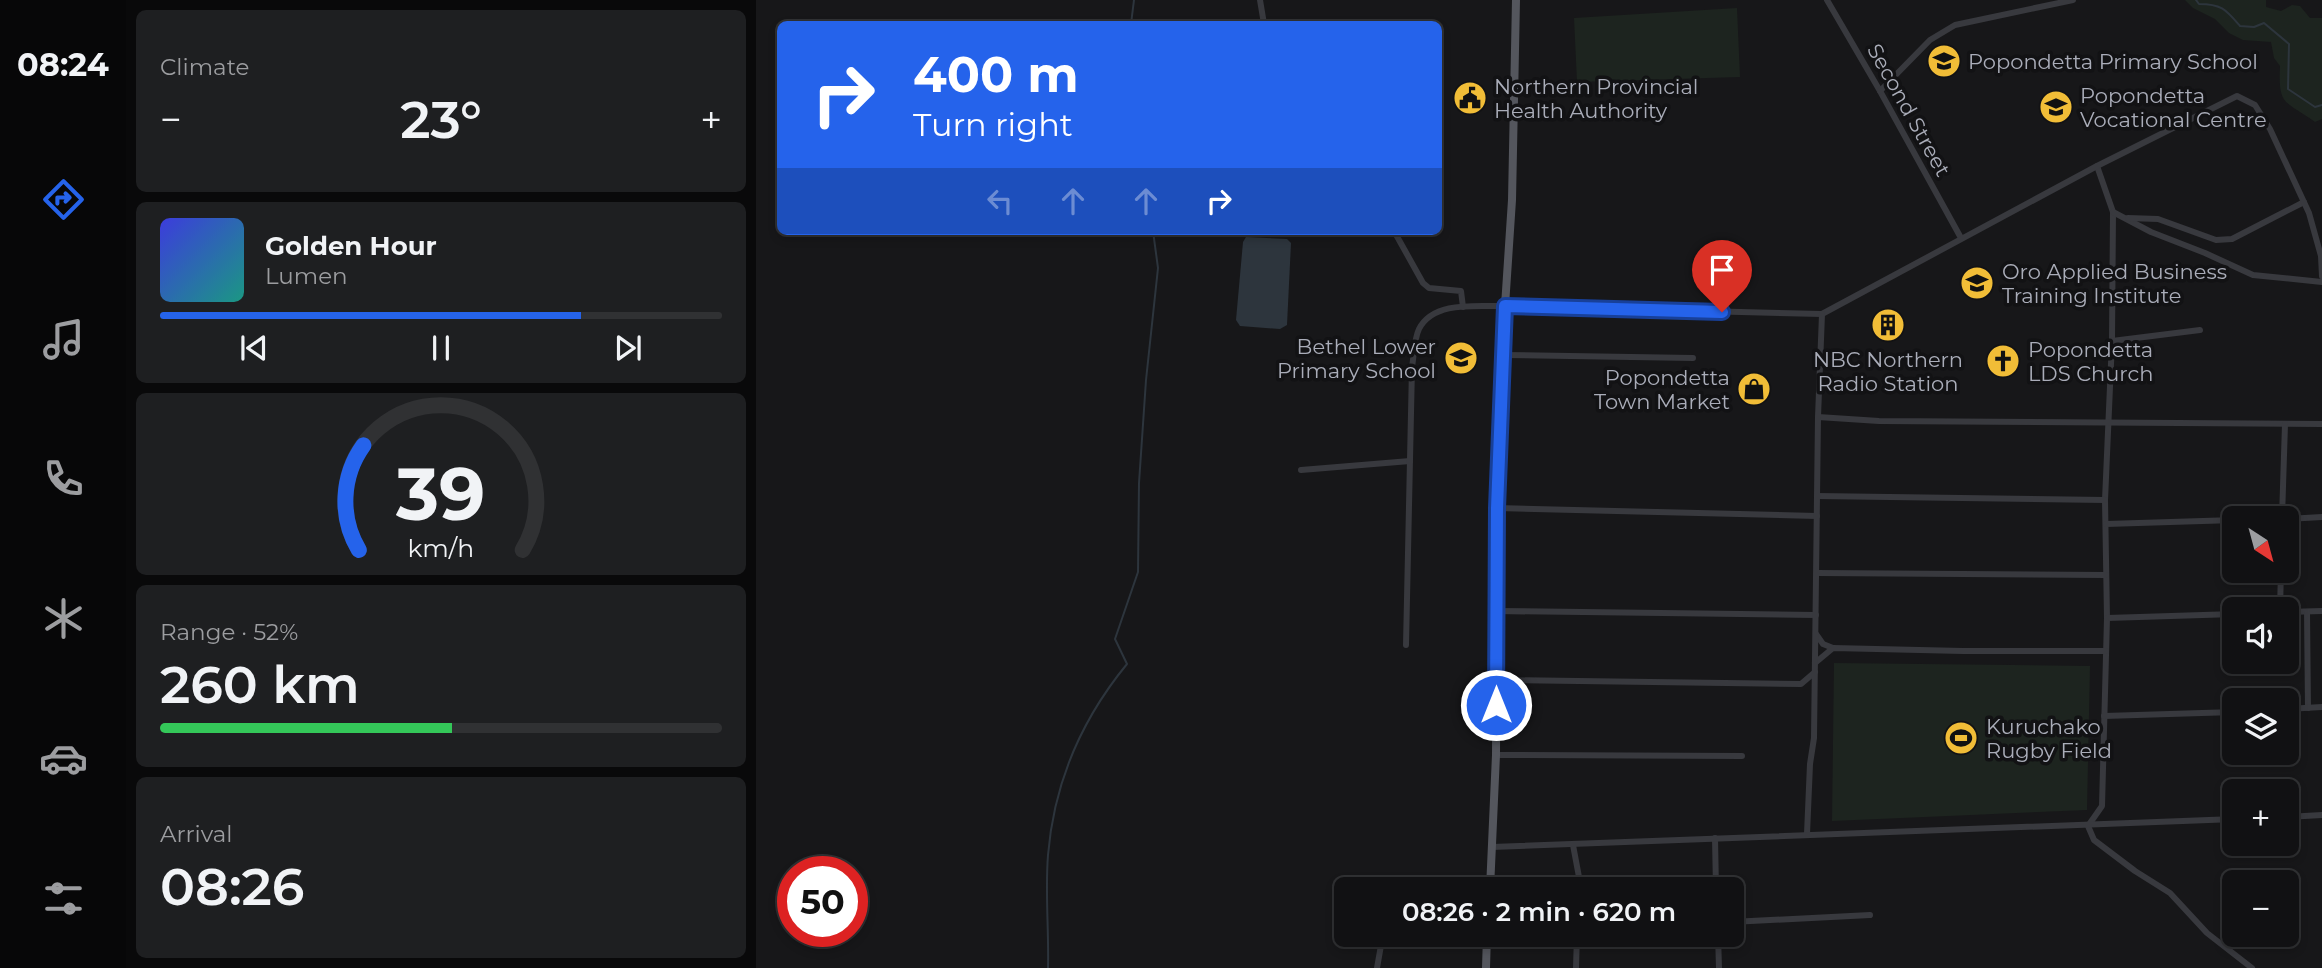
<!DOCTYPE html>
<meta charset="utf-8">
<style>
body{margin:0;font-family:Montserrat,sans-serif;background:#1e1f21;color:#f1f3f6;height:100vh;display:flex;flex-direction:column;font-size:26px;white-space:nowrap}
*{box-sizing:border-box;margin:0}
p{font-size:23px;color:#9c9da0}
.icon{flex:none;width:38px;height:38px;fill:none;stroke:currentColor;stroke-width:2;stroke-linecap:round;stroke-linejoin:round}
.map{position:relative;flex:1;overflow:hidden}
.sheet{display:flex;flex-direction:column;gap:10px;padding:10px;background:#09090a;width:630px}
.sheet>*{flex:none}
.banner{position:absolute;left:21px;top:21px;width:665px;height:214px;border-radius:10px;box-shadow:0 4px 10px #0003,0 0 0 2px #303133;background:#2563eb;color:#fff;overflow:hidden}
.needle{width:46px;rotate:144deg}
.tools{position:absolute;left:1466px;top:506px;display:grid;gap:14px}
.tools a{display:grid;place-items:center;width:77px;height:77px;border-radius:10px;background:#111113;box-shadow:0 4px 10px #0003,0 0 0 2px #303133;font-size:35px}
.speed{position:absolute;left:21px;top:856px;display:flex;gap:14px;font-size:35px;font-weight:700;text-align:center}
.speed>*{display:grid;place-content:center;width:91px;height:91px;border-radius:50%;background:#111113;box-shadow:0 4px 10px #0003,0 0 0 2px #303133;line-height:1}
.speed .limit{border:10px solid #d22;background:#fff;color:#111}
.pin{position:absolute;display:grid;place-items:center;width:60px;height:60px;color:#fff;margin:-72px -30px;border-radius:50% 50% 50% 0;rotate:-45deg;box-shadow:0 0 7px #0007}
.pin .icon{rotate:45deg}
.me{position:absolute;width:77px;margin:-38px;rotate:0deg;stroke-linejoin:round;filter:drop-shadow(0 0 5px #0008)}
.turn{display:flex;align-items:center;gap:24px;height:147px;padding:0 21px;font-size:32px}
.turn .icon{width:91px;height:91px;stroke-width:2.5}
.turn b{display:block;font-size:49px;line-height:60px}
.lanes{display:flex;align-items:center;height:66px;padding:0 21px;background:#0003;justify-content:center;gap:35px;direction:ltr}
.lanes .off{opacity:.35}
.big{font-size:52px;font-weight:600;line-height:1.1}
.sheet .card{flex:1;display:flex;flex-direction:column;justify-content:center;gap:10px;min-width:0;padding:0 24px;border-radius:10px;background:#1e1f21}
.sheet .dial{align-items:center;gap:0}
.dial svg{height:182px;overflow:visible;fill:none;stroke:#303133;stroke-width:7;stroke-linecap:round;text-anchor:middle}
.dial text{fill:#f1f3f6;stroke:none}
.song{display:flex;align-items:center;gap:21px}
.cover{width:84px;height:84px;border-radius:10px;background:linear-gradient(135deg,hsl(240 70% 55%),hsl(170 70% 35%))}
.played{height:7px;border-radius:4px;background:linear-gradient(90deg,#2563eb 75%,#303133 75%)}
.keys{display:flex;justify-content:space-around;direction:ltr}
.heat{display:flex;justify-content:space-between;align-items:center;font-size:38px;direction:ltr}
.charge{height:10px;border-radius:5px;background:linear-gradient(90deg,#34c759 52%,#303133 0)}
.trip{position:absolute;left:578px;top:877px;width:410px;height:70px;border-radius:10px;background:#111113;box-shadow:0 4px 10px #0003,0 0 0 2px #303133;font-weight:600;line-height:70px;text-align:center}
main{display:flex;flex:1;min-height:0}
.dock{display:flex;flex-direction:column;width:126px;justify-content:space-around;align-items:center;background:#070708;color:#9c9da0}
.dock .icon{width:49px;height:49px}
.dock .current{color:#2563eb}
.dock b{font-size:32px;color:#f1f3f6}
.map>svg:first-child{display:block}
.green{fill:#1d241f}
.water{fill:#2d353d}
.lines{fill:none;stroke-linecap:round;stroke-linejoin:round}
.stream{stroke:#2d353d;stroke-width:2}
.minor{stroke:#38393e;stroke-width:6}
.major{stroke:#54565d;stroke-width:8}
.route-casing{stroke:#184099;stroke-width:18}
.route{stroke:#2563eb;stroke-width:12}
.labels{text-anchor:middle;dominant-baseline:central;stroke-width:7;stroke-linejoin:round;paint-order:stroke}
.poi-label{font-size:21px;fill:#aaadb9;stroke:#121214;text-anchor:start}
.street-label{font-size:21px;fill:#aaadb9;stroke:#121214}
</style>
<main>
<nav class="dock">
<b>08:24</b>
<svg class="icon current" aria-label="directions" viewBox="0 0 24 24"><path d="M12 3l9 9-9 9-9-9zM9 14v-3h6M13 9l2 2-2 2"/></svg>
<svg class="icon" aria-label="music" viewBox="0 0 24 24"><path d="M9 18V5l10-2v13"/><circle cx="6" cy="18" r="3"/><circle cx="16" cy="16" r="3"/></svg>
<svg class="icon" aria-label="phone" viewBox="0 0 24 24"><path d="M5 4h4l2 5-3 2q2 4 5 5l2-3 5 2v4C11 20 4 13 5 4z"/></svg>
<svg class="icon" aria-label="climate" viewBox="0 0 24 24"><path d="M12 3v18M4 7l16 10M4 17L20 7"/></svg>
<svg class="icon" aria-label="car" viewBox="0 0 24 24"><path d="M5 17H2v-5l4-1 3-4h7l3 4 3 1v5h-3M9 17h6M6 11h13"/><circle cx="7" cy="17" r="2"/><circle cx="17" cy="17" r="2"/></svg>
<svg class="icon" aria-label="filters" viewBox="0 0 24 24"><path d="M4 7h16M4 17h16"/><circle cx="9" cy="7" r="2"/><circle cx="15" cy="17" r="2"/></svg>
</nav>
<section class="sheet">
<div class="card"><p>Climate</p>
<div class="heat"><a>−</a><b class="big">23°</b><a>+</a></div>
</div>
<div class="card">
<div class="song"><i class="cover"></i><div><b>Golden Hour</b><p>Lumen</p></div></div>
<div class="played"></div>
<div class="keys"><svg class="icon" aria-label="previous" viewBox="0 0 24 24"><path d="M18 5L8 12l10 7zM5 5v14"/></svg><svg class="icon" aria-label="pause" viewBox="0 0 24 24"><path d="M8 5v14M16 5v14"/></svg><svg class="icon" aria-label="next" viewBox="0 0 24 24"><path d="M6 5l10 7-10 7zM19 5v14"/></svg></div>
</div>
<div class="card dial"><svg viewBox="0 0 100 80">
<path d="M14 69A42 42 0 1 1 86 69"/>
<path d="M14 69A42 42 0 0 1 16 23" stroke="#2563eb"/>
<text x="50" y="56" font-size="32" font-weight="700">39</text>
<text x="50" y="72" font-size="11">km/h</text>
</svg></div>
<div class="card"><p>Range · 52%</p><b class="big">260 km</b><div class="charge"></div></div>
<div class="card"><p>Arrival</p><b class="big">08:26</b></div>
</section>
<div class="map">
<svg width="1566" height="968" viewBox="0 0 1566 968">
<rect width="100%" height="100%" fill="#171719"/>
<g class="green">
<path d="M1429 0H1510V7L1525 11 1536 5 1544 6 1554 18H1566V119L1559 122C1529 100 1522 107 1524 66L1518 58 1515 42 1487 40 1473 33 1459 19 1437 8Z"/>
<polygon points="981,8 984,77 821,82 818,18"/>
<polygon points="1078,663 1334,666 1331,810 1076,821"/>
</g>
<polygon class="water" points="490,237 531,239 535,243 531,325 524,329 484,326 480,320 487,242"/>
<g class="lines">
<g class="stream">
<path d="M1440 0 1443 4C1466 4 1470 10 1484 26L1498 27 1508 23 1533 44 1532 89 1559 107 1566 105"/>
<polyline points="375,24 378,0"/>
<path d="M292 968C293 930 289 892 292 855 298 782 325 720 371 664L359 639 382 572 383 483 390 380 402 268 397 231"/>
</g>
<g class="minor">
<polyline points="504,0 508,24"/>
<polyline points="1071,0 1124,91 1205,238"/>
<polyline points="1124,91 1174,40 1199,25 1317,0"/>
<polyline points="1341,166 1357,212 1356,341 1349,500 1351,618 1346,806 1332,826 1338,840 1379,871 1414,893 1451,933 1496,968"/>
<polyline points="1357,212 1395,232 1449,253 1497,275 1566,282"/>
<polyline points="1372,218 1402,219 1460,240 1476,239 1548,202"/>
<polyline points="638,231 667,283 673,288 705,291 707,307"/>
<polyline points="1356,341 1444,330"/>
<polyline points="747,355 937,358"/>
<polyline points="1062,417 1123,421 1566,424"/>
<polyline points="545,470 654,461"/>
<polyline points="1061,496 1349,500"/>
<polyline points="741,508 1061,516"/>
<polyline points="1526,518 1529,424"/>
<polyline points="1531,519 1566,517"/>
<polyline points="1350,524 1479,520"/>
<polyline points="1061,573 1350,575"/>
<polyline points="1524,609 1525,570"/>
<polyline points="740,611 1060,615"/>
<polyline points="1531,612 1566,611"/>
<polyline points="1551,612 1552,708"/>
<polyline points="1351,618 1479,614"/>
<polyline points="1060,634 1067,644 1077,648"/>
<path d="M650 645 656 367C658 356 658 339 663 329 678 300 722 307 749 306L1066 314 1341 166 1481 96 1499 105 1514 129 1553 213 1565 256 1566 276"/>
<polyline points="1059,663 1077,648 1207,651 1350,651"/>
<polyline points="740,680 1045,684 1059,672"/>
<polyline points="1531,709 1566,707"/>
<polyline points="1348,716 1479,712"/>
<polyline points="740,755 986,756"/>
<polyline points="1531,817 1566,815"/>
<polyline points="1051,834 1054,764 1058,738 1062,417 1066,314"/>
<polyline points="959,838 960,889"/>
<polyline points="817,845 823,877 823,889"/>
<polyline points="736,847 1479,819"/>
<polyline points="675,889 695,883 734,886"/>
<polyline points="975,922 1114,915"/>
<polyline points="962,934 963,968"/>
<polyline points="621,968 627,934"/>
<polyline points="820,968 821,934"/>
</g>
<g class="major">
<polyline points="734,889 740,755 741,508 749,306 756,200 760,0"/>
<polyline points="730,968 731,934"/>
</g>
</g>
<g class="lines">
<defs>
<polyline id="route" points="740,705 741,508 749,306 966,312"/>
</defs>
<use href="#route" class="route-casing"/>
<use href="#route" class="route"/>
</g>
<defs>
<symbol id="school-disc" viewBox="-11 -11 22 22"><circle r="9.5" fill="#f1bd37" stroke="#121214"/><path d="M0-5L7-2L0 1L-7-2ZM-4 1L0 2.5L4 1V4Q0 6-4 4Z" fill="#111"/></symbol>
<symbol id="civic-disc" viewBox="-11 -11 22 22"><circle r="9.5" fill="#f1bd37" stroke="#121214"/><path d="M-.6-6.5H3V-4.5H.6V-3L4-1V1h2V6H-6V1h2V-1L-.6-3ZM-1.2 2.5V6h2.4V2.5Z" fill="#111"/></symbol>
<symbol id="university-disc" viewBox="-11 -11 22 22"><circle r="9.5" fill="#f1bd37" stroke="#121214"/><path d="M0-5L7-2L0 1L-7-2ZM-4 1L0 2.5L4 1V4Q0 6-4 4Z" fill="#111"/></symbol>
<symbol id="building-disc" viewBox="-11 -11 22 22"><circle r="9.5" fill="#f1bd37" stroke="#121214"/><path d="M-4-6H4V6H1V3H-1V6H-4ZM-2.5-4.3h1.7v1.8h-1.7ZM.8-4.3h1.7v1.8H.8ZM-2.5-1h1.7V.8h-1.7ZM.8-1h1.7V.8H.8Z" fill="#111"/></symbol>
<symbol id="church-disc" viewBox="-11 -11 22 22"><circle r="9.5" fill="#f1bd37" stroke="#121214"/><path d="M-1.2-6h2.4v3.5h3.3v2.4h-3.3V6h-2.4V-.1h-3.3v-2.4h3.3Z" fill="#111"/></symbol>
<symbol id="shop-disc" viewBox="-11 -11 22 22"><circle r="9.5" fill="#f1bd37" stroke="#121214"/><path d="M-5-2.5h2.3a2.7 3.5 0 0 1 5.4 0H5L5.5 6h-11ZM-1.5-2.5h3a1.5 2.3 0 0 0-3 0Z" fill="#111"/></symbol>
<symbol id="stadium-disc" viewBox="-11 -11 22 22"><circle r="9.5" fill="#f1bd37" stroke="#121214"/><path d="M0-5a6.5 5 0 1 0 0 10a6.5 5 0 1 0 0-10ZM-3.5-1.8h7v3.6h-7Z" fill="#111"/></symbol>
</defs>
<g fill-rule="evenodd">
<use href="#school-disc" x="1169" y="42" width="38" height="38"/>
<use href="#civic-disc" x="695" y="79" width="38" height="38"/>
<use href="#school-disc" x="1281" y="88" width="38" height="38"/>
<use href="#university-disc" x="1202" y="264" width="38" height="38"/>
<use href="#building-disc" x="1113" y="306" width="38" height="38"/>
<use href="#school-disc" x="686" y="339" width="38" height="38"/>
<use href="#church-disc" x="1228" y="342" width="38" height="38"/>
<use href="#shop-disc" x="979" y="370" width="38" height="38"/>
<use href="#stadium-disc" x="1186" y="719" width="38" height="38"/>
</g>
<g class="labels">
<g class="poi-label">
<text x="1212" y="61">Popondetta Primary School</text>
<text x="738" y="86">Northern Provincial<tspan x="738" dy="24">Health Authority</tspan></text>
<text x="1324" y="95">Popondetta<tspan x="1324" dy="24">Vocational Centre</tspan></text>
<text x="1246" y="271">Oro Applied Business<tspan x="1246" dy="24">Training Institute</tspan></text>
<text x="680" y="346" text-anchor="end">Bethel Lower<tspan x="680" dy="24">Primary School</tspan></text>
<text x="1272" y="349">Popondetta<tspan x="1272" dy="24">LDS Church</tspan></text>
<text x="1132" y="359" text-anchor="middle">NBC Northern<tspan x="1132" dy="24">Radio Station</tspan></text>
<text x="974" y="377" text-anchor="end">Popondetta<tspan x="974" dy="24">Town Market</tspan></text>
<text x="1230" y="726">Kuruchako<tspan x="1230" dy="24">Rugby Field</tspan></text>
</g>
<g class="street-label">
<text transform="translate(1153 110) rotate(61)">Second Street</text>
</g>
</g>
</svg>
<div class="tools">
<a><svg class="needle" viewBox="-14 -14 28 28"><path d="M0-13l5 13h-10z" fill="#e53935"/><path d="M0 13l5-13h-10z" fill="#9c9da0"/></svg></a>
<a><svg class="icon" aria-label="sound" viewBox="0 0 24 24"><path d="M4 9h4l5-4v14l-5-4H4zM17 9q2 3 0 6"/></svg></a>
<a><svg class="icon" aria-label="layers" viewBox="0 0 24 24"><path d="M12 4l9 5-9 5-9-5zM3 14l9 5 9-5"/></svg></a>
<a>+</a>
<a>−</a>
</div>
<div class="speed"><div class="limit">50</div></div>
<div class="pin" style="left:966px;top:312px;background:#d93025"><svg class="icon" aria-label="arrive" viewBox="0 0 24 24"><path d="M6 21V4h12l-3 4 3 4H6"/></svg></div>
<svg class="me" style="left:740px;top:705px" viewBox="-20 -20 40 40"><circle r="17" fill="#2563eb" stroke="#fff" stroke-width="3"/><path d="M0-11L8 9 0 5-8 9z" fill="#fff"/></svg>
<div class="trip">08:26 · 2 min · 620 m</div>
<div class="banner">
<div class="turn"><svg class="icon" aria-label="right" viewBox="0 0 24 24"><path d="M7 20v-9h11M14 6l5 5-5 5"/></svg><div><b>400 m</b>Turn right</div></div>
<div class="lanes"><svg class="icon off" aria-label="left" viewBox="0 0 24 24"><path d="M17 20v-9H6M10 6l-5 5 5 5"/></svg><svg class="icon off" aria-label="ahead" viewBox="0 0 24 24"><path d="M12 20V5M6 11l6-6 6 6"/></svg><svg class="icon off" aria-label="ahead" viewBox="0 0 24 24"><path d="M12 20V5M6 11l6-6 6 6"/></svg><svg class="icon" aria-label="right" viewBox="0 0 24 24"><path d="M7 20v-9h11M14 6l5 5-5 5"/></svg></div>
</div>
</div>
</main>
